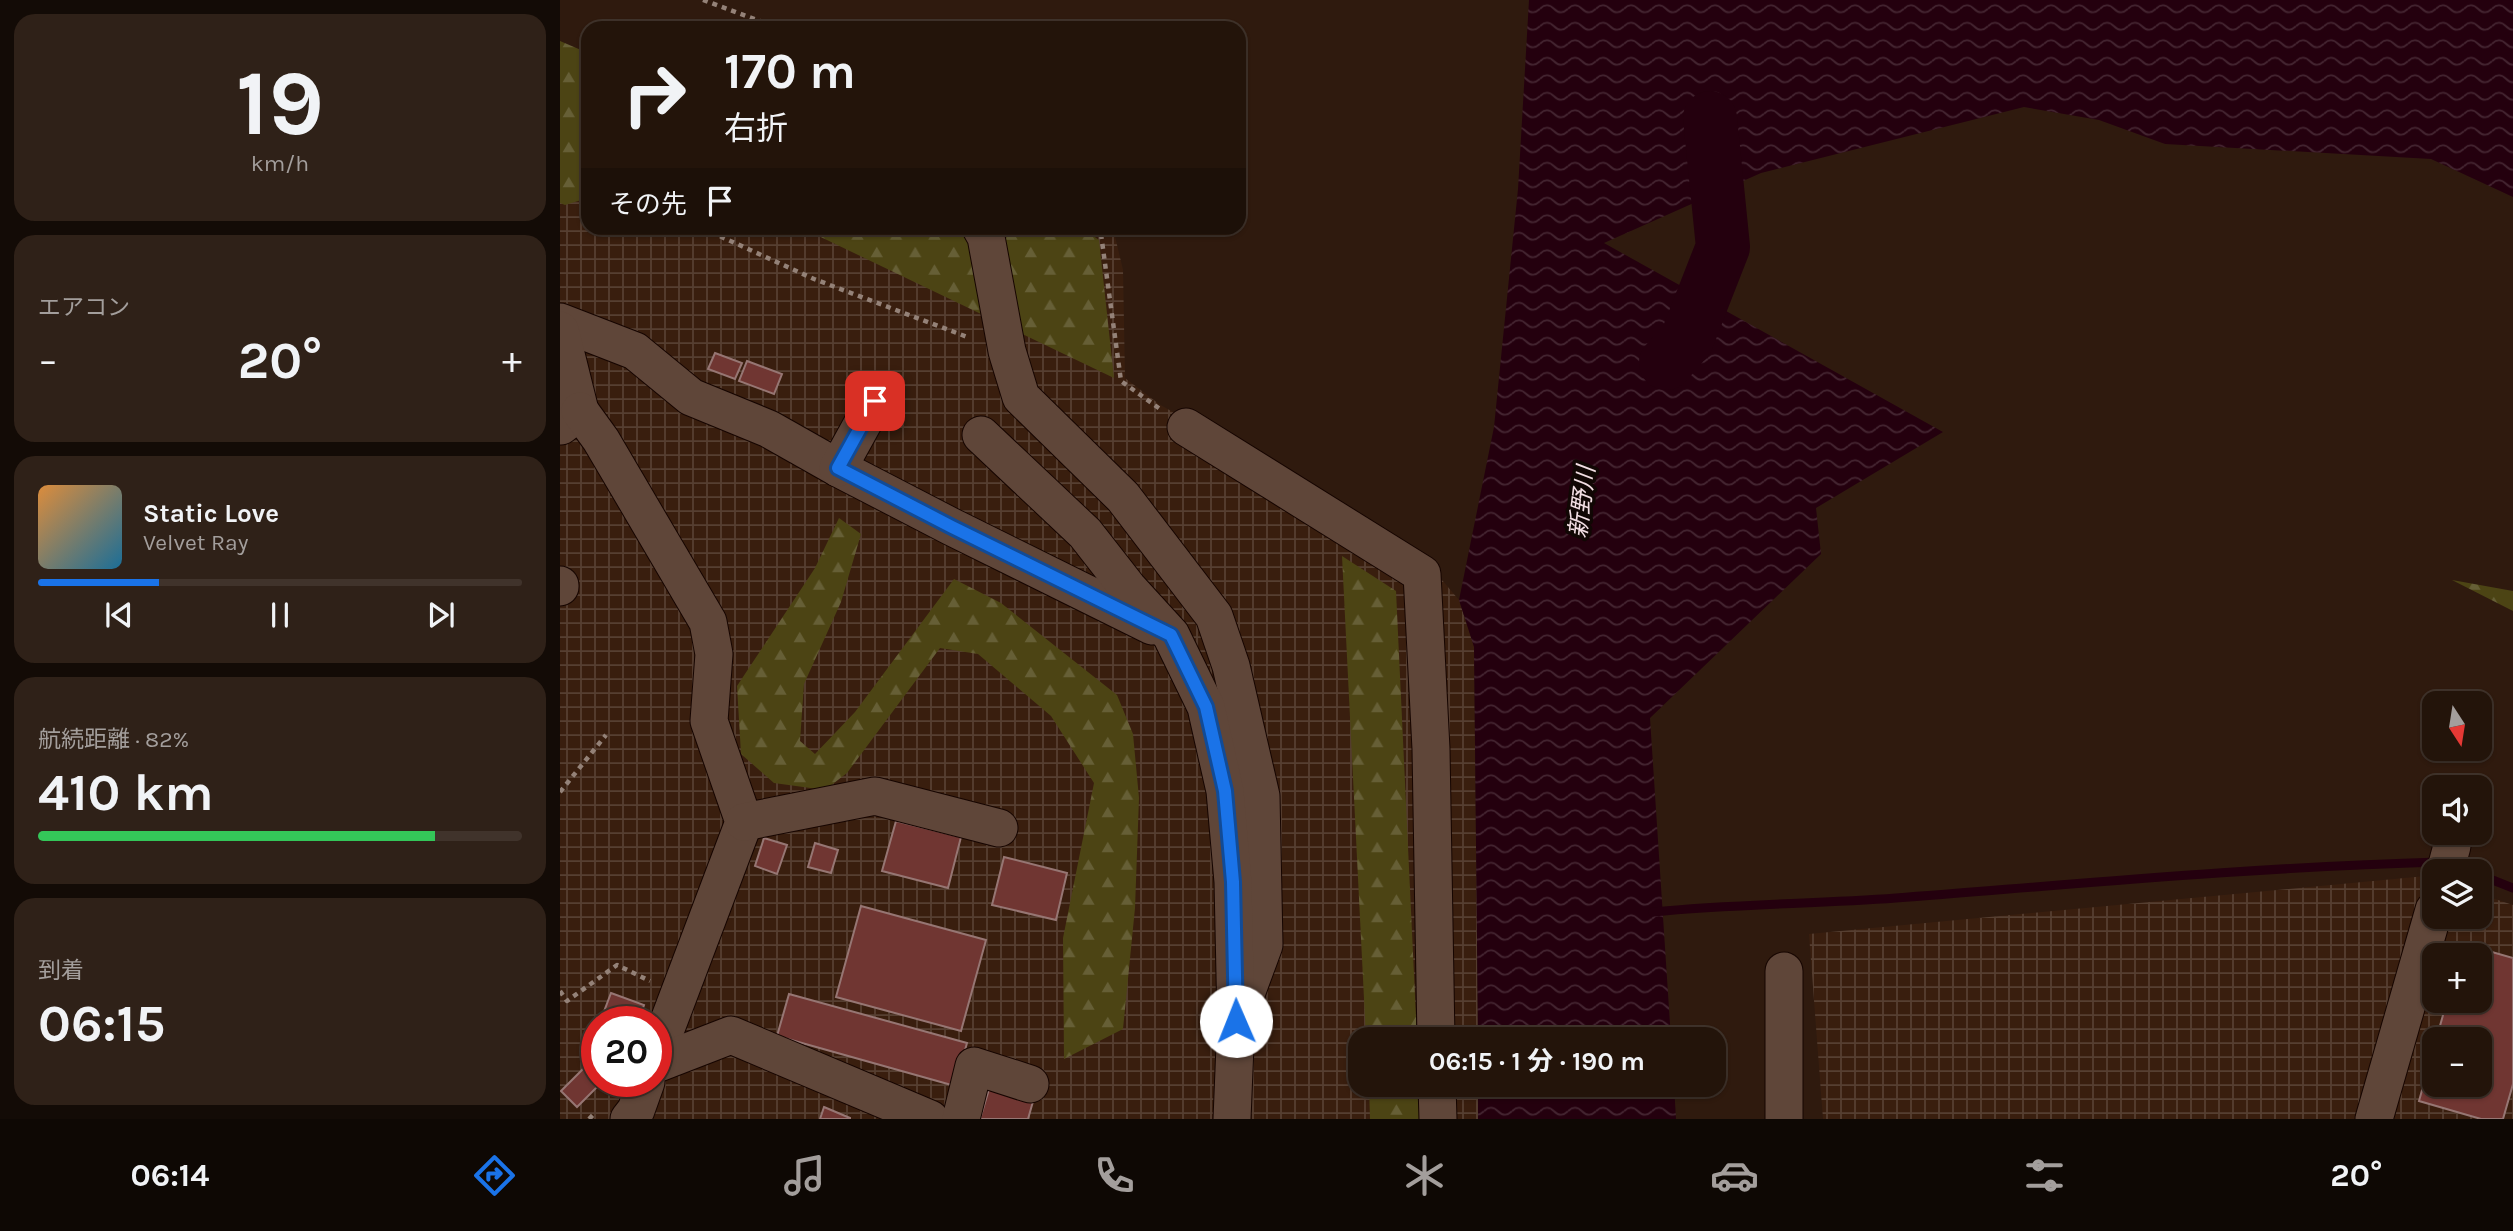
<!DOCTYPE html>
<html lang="ja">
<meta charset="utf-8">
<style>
body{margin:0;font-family:Karla,"Noto Sans JP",sans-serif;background:#2f2118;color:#f1f3f6;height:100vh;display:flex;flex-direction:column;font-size:26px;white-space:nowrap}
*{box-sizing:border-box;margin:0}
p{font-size:23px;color:#a39e9c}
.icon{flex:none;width:38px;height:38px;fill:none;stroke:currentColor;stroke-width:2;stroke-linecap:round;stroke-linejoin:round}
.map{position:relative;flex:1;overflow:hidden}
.panel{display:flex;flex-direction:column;gap:14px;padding:14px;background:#130b06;width:560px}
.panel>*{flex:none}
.top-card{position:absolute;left:21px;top:21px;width:665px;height:214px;border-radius:21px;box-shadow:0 2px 5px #0004,0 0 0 2px #40332b;background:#23140a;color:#f1f3f6;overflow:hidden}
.needle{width:46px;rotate:168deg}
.tools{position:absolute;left:1862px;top:691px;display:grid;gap:14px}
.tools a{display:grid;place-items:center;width:70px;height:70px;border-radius:14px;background:#23140a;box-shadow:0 2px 5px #0004,0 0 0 2px #40332b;font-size:35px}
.speed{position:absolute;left:21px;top:1006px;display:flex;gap:14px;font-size:35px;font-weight:700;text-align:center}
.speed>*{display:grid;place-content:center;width:91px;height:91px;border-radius:50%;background:#23140a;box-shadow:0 2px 5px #0004,0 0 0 2px #40332b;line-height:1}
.speed .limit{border:10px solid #d22;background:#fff;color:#111}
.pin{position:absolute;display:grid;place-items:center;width:60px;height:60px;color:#fff;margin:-30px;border-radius:14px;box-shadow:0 4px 10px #0006}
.me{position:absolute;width:77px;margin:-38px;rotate:359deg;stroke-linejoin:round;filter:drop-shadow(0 0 5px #0008)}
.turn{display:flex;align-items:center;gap:24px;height:147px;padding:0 28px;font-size:32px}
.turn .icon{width:91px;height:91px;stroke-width:2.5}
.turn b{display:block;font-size:49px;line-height:60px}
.then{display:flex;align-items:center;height:66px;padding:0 28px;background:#0003;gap:14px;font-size:26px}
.big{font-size:52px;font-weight:700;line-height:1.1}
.panel .tile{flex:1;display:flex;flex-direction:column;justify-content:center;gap:10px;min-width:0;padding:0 24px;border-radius:21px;background:#2f2118}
.panel .dial{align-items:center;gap:0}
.dial b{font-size:91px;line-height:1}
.song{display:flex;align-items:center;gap:21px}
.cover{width:84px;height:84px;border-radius:10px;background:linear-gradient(135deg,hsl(30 70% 55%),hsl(200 70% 35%))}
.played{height:7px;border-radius:4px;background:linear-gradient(90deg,#1a73e8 25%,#40332b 25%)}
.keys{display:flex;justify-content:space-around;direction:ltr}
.heat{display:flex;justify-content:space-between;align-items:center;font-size:38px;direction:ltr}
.charge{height:10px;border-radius:5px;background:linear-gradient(90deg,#34c759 82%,#40332b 0)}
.trip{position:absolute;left:788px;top:1027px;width:378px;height:70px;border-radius:21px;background:#23140a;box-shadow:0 2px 5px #0004,0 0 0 2px #40332b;font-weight:700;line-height:70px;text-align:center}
.menu{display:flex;height:112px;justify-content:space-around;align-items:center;background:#0e0804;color:#a39e9c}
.menu .icon{width:49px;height:49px}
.menu .active{color:#1a73e8}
.menu b{font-size:32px;color:#f1f3f6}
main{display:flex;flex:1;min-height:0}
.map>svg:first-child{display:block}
.industrial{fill:url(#industrial-grid);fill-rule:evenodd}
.forest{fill:url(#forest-firs)}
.water{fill:url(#water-waves)}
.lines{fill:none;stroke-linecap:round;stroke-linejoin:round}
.stream{stroke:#24000e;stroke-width:9}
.river{stroke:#24000e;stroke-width:54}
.building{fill:#703632;stroke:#967673;stroke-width:2}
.minor-casing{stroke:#160500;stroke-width:39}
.path{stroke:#948278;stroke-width:4.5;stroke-dasharray:5 5;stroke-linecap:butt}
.minor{stroke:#5f4639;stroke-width:37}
.route-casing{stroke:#114b97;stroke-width:18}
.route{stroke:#1a73e8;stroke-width:12}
.labels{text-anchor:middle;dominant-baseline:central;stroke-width:7;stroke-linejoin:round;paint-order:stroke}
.water-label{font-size:24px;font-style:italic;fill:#f2dee3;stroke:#110704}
</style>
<main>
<section class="panel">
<div class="tile dial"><b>19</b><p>km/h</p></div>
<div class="tile"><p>エアコン</p>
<div class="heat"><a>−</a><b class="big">20°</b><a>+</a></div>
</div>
<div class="tile">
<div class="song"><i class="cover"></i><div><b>Static Love</b><p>Velvet Ray</p></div></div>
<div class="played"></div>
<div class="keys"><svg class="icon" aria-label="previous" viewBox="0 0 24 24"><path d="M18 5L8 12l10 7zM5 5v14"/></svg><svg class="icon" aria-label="pause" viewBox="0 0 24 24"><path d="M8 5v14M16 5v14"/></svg><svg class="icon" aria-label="next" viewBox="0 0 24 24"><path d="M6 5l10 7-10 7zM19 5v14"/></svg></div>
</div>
<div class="tile"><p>航続距離 · 82%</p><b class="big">410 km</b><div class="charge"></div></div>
<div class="tile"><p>到着</p><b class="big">06:15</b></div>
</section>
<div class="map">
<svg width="1953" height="1119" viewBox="0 0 1953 1119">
<defs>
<pattern id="industrial-grid" width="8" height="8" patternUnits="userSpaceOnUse" patternTransform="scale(1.75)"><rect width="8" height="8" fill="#391e0e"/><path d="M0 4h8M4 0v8" fill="none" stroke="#563f31"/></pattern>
<pattern id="forest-firs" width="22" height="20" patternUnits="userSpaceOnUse" patternTransform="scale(1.75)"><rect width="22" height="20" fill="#4c4414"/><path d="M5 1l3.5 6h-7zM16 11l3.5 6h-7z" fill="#665f36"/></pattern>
<pattern id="water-waves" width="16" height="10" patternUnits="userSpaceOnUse" patternTransform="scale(1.75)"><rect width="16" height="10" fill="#24000e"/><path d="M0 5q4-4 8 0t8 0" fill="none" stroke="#442531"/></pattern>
</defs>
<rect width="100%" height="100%" fill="#2f1a0e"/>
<g class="industrial">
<path d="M28 184V228H553L563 270 565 378 599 404 864 559 899 600 914 646 918 1039 800 1040V1085H918V1119H0V185ZM37 1022H96V1082H37Z"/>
<path d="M1866 876 1874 878V917H1920V894L1953 905V1119H1263L1249 934ZM1874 956H1920V1001H1874ZM1874 1040H1920V1085H1874Z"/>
</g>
<g class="forest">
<polygon points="0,41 28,53 28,198 5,205 0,203"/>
<polygon points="242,228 522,228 539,240 554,378"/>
<polygon points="279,518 301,534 281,602 244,684 240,741 255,754 295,712 394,579 441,603 557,695 573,734 579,798 575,908 563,1029 504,1059 503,938 534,783 491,716 418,654 380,648 287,773 265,790 214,783 181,754 177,686 255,568"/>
<polygon points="782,556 836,591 857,1039 806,1039"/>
<polygon points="1892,580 1953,591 1953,611"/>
<polygon points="809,1085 859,1085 861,1119 810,1119"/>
</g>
<g class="water">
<polygon points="969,0 1953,0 1953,197 1871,159 1605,144 1539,120 1464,107 1201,173 1044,243 1383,432 1256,508 1261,554 1090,718 1111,1039 918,1039 914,647 899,600 934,427 958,189"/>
<polygon points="918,1085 1114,1085 1116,1119 918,1119"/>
</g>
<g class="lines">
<g class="stream">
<polyline points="1920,875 1953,888"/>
<path d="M1093 912C1174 904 1255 904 1336 898 1517 884 1697 867 1879 862"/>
</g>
<polyline class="river" points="1106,363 1127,339 1163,247 1150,118"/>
</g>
<g class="building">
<polygon points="155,353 182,363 175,379 148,369"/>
<polygon points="187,361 222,374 214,394 179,381"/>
<polygon points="336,821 401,837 388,888 322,871"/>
<polygon points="204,838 227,845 217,874 195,866"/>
<polygon points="255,843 278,850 271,873 248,867"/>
<polygon points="444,857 507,873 496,920 432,905"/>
<polygon points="301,906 426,940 401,1031 276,997"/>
<polygon points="1904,944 1953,958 1953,1084 1943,1119 1921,1119 1859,1101 1874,1047 1874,1085 1920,1085 1920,1040 1876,1040 1887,1001 1920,1001 1920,956 1901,956"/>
<polygon points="51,993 84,1005 78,1022 40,1022"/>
<polygon points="229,994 407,1043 395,1086 217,1036"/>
<polygon points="34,1058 37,1061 37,1082 42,1082 17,1107 1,1091"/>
<polygon points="430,1086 474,1098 468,1119 420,1119"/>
<polygon points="264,1107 290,1118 290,1119 260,1119"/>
</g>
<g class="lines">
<defs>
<g id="minor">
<polyline points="421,228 426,237 447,351 461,397 563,497 654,616 671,666 701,796 704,945 676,1021"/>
<polyline points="0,322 75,351 131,397 209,429 278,468 392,527 592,626"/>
<polyline points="0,330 20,411 1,426"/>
<polyline points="20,411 41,440 148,622 154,654 149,721 184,822 96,1055"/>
<polyline points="626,427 862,574 871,749 876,1040"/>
<polyline points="421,435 525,533 568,588 611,635 646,707 665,791 673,882 676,1021 672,1119"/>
<polyline points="278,468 315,401"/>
<polyline points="0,585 0,587"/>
<polyline points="184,822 315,796 439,828"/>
<polyline points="1885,872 1892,846"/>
<polyline points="96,1064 171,1035 370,1119"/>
<polyline points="877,1085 878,1119"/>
<polyline points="69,1119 76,1110 86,1082"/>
<polyline points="401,1119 414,1066 470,1084"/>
<polyline points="1224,1119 1224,971"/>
<polyline points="1814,1119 1874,910"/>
</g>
</defs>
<use href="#minor" class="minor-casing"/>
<g class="path">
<polyline points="143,0 219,28"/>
<polyline points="142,228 254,279 410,338"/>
<polyline points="533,228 541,234 561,381 600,409"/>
<polyline points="0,792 46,735"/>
<polyline points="0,991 7,1001 57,965 90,981"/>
<polyline points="29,1119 36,1112"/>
</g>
<use href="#minor" class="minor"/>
</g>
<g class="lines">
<defs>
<polyline id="route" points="315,401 278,468 392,527 611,635 646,707 665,791 673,882 676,1021"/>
</defs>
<use href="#route" class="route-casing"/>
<use href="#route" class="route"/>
</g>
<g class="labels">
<g class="water-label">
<text transform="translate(1022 502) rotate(-83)">新野川</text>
</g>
</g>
</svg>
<div class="tools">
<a><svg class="needle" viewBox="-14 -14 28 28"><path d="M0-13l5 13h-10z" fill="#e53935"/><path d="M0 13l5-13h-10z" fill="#a39e9c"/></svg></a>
<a><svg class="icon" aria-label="sound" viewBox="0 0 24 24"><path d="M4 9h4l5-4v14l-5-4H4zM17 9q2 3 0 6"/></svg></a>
<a><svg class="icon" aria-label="layers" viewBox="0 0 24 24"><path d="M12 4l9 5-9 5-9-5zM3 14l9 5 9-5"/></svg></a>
<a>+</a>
<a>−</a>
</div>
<div class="speed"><div class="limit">20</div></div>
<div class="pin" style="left:315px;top:401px;background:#d93025"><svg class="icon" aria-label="arrive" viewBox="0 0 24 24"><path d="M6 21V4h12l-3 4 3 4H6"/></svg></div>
<svg class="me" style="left:676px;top:1021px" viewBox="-20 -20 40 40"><circle r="19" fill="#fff"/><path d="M0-13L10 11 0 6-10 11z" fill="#1a73e8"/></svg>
<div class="trip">06:15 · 1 分 · 190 m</div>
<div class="top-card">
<div class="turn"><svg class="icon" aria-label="right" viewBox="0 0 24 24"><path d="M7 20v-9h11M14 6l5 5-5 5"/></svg><div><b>170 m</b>右折</div></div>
<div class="then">その先<svg class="icon" aria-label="arrive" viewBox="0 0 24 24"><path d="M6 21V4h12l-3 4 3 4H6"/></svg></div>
</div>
</div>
</main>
<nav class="menu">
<b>06:14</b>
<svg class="icon active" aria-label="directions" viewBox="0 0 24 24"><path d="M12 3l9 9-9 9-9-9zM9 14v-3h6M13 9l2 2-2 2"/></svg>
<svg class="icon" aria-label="music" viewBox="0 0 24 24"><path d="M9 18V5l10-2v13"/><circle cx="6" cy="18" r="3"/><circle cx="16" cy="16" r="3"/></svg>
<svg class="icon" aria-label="phone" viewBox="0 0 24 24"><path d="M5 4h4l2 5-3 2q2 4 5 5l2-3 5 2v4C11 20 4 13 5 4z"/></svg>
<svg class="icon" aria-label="climate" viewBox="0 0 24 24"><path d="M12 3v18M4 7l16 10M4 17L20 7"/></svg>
<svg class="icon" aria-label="car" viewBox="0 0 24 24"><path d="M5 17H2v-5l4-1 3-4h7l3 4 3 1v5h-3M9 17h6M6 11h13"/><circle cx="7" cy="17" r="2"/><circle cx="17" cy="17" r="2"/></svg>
<svg class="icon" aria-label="filters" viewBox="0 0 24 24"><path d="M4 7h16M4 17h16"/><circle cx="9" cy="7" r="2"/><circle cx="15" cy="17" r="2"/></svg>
<b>20°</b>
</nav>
